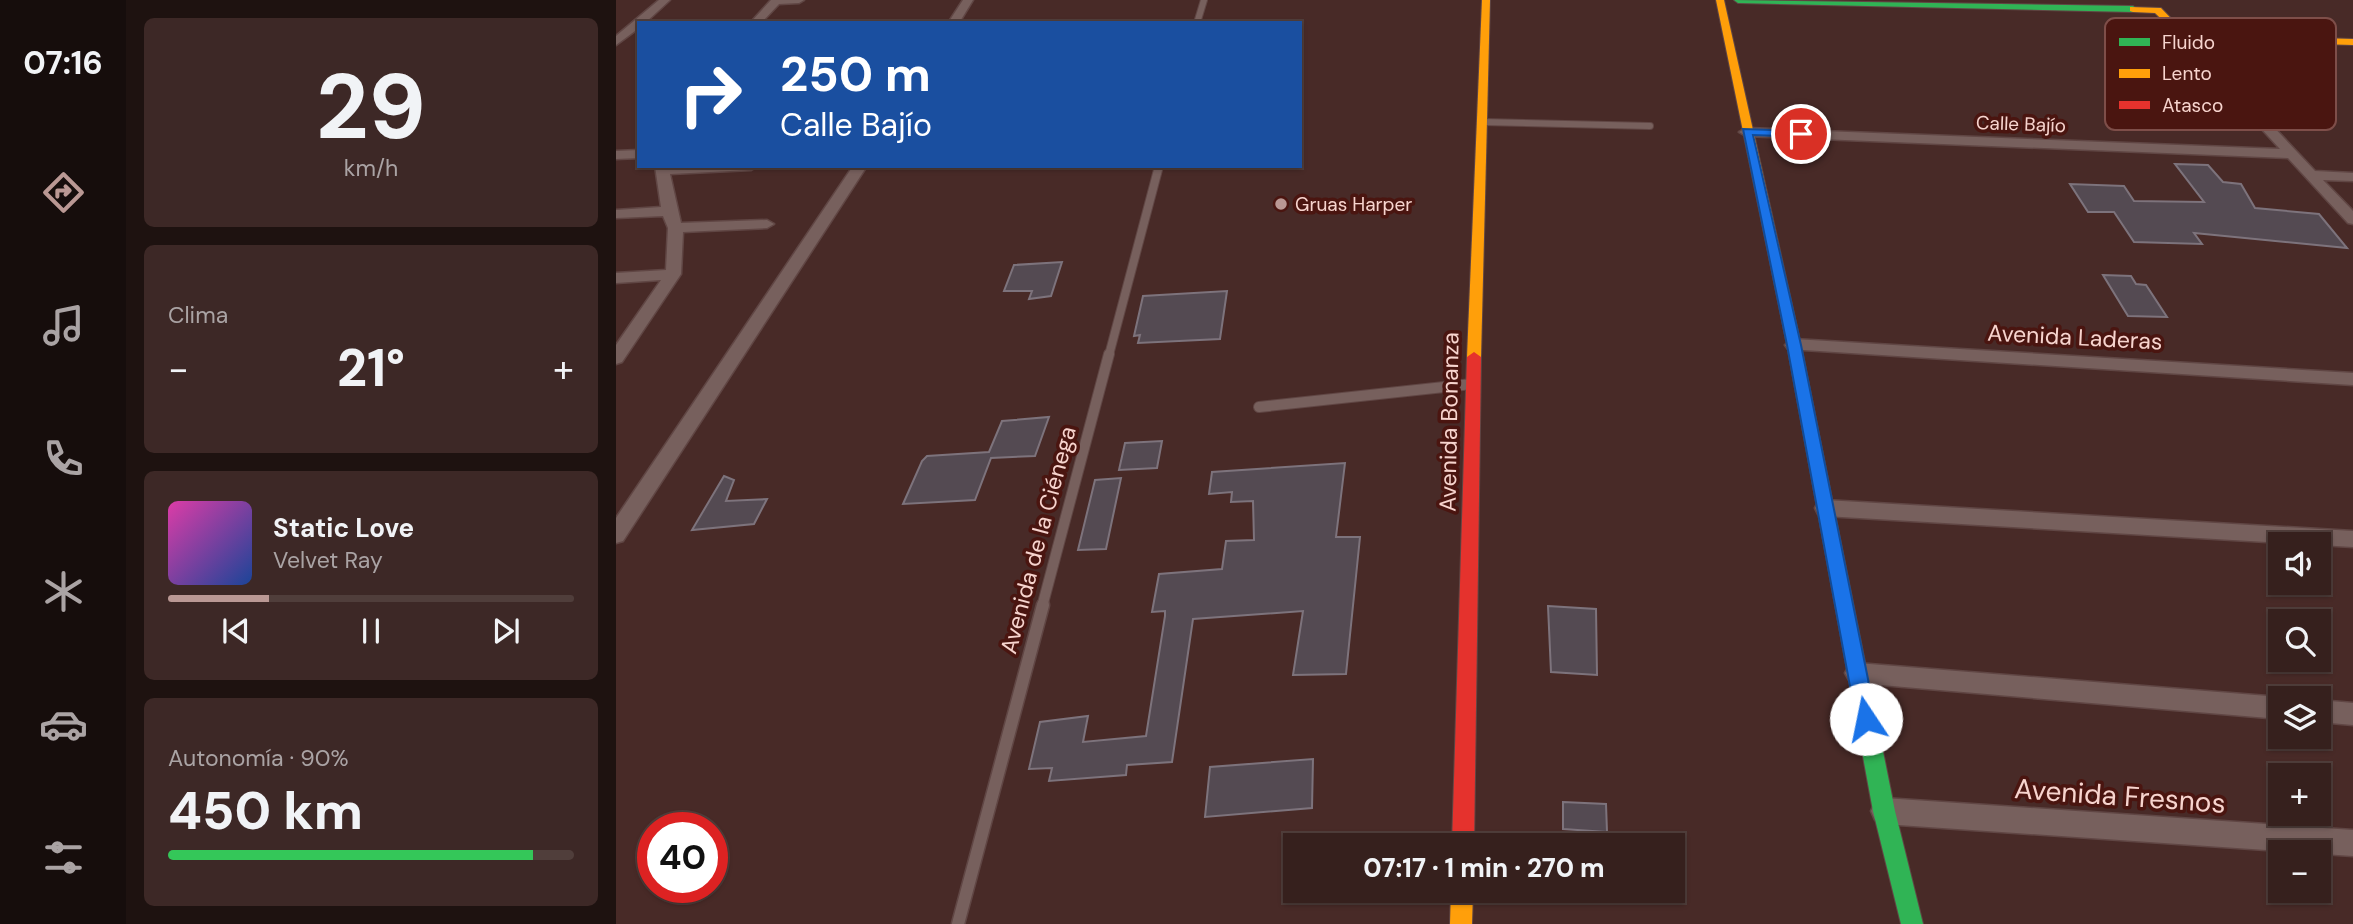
<!DOCTYPE html>
<html lang="es">
<meta charset="utf-8">
<style>
body{margin:0;font-family:"DM Sans",sans-serif;background:#3d2826;color:#f1f3f6;height:100vh;display:flex;flex-direction:column;font-size:26px;white-space:nowrap}
*{box-sizing:border-box;margin:0}
p{font-size:23px;color:#aaa3a4}
.icon{flex:none;width:38px;height:38px;fill:none;stroke:currentColor;stroke-width:2;stroke-linecap:round;stroke-linejoin:round}
.map{position:relative;flex:1;overflow:hidden}
.side{display:flex;flex-direction:column;gap:18px;padding:18px;background:#1e1210;width:490px}
.side>*{flex:none}
.top-card{position:absolute;left:21px;top:21px;width:665px;height:147px;border-radius:0px;box-shadow:0 2px 5px #0004,0 0 0 2px #503e3b;background:#1a4fa0;color:#fff;overflow:hidden}
.controls{position:absolute;left:1652px;top:532px;display:grid;gap:14px}
.controls a{display:grid;place-items:center;width:63px;height:63px;border-radius:0px;background:#36201d;box-shadow:0 2px 5px #0004,0 0 0 2px #503e3b;font-size:35px}
.speed{position:absolute;left:21px;top:812px;display:flex;gap:14px;font-size:35px;font-weight:700;text-align:center}
.speed>*{display:grid;place-content:center;width:91px;height:91px;border-radius:50%;background:#36201d;box-shadow:0 2px 5px #0004,0 0 0 2px #503e3b;line-height:1}
.speed .limit{border:10px solid #d22;background:#fff;color:#111}
.pin{position:absolute;display:grid;place-items:center;width:60px;height:60px;color:#fff;margin:-30px;border:4px solid #fff;border-radius:50%;box-shadow:0 2px 7px #0007}
.me{position:absolute;width:77px;margin:-38px;rotate:349deg;stroke-linejoin:round;filter:drop-shadow(0 0 5px #0008)}
.turn{display:flex;align-items:center;gap:24px;height:147px;padding:0 28px;font-size:32px}
.turn .icon{width:91px;height:91px;stroke-width:2.5}
.turn b{display:block;font-size:49px;line-height:60px}
.big{font-size:52px;font-weight:800;line-height:1.1}
.side .widget{flex:1;display:flex;flex-direction:column;justify-content:center;gap:10px;min-width:0;padding:0 24px;border-radius:10px;background:#3d2826}
.side .dial{align-items:center;gap:0}
.dial b{font-size:91px;line-height:1}
.song{display:flex;align-items:center;gap:21px}
.cover{width:84px;height:84px;border-radius:10px;background:linear-gradient(135deg,hsl(320 70% 55%),hsl(220 70% 35%))}
.played{height:7px;border-radius:4px;background:linear-gradient(90deg,#ba9894 25%,#503e3b 25%)}
.keys{display:flex;justify-content:space-around;direction:ltr}
.heat{display:flex;justify-content:space-between;align-items:center;font-size:38px;direction:ltr}
.charge{height:10px;border-radius:5px;background:linear-gradient(90deg,#34c759 90%,#503e3b 0)}
.trip{position:absolute;left:667px;top:833px;width:402px;height:70px;border-radius:0px;background:#36201d;box-shadow:0 2px 5px #0004,0 0 0 2px #503e3b;font-weight:800;line-height:70px;text-align:center}
main{display:flex;flex:1;min-height:0}
.tabs{display:flex;flex-direction:column;width:126px;justify-content:space-around;align-items:center;background:#160d0c;color:#aaa3a4}
.tabs .icon{width:49px;height:49px}
.tabs .on{color:#ba9894}
.tabs b{font-size:32px;color:#f1f3f6}
.map>svg:first-child{display:block}
.building{fill:#544a52;stroke:#7d737c;stroke-width:2}
.lines{fill:none;stroke-linecap:round;stroke-linejoin:round}
.lane-far3-casing{stroke:#604644;stroke-width:8}
.lane-far2-casing{stroke:#604644;stroke-width:10}
.lane-far1-casing{stroke:#604644;stroke-width:12}
.lane-casing{stroke:#604644;stroke-width:15}
.street-casing{stroke:#604644;stroke-width:3}
.fast-casing{stroke:#604644;stroke-width:2}
.slow-casing{stroke:#604644;stroke-width:2}
.jam-casing{stroke:#604644;stroke-width:2}
.lane-far3{stroke:#77605d;stroke-width:6}
.lane-far2{stroke:#77605d;stroke-width:8}
.lane-far1{stroke:#77605d;stroke-width:10}
.lane{stroke:#77605d;stroke-width:12}
.street{fill:#77605d;fill-rule:evenodd}
.fast{fill:#30b455;fill-rule:evenodd}
.slow{fill:#ff9f0a;fill-rule:evenodd}
.jam{fill:#e5322d;fill-rule:evenodd}
.route{fill:#1a73e8;stroke:#114b97;stroke-width:2}
.poi-dot{fill:#ba9894;stroke:#4a1510;stroke-width:2.5}
.labels{text-anchor:middle;dominant-baseline:central;stroke-width:7;stroke-linejoin:round;paint-order:stroke}
.far-street-label{font-size:19px;fill:#f7d4ce;stroke:#4a1510}
.far-poi-label{font-size:19px;fill:#f7d4ce;stroke:#4a1510;text-anchor:start}
.street-label{font-size:23px;fill:#f7d4ce;stroke:#4a1510}
.near-street-label{font-size:28px;fill:#f7d4ce;stroke:#4a1510}
.key{fill:#4a1510;stroke:#7e4e49;stroke-width:2}
.key-label{font-size:19px;fill:#f7d4ce}
</style>
<main>
<nav class="tabs">
<b>07:16</b>
<svg class="icon on" aria-label="directions" viewBox="0 0 24 24"><path d="M12 3l9 9-9 9-9-9zM9 14v-3h6M13 9l2 2-2 2"/></svg>
<svg class="icon" aria-label="music" viewBox="0 0 24 24"><path d="M9 18V5l10-2v13"/><circle cx="6" cy="18" r="3"/><circle cx="16" cy="16" r="3"/></svg>
<svg class="icon" aria-label="phone" viewBox="0 0 24 24"><path d="M5 4h4l2 5-3 2q2 4 5 5l2-3 5 2v4C11 20 4 13 5 4z"/></svg>
<svg class="icon" aria-label="climate" viewBox="0 0 24 24"><path d="M12 3v18M4 7l16 10M4 17L20 7"/></svg>
<svg class="icon" aria-label="car" viewBox="0 0 24 24"><path d="M5 17H2v-5l4-1 3-4h7l3 4 3 1v5h-3M9 17h6M6 11h13"/><circle cx="7" cy="17" r="2"/><circle cx="17" cy="17" r="2"/></svg>
<svg class="icon" aria-label="filters" viewBox="0 0 24 24"><path d="M4 7h16M4 17h16"/><circle cx="9" cy="7" r="2"/><circle cx="15" cy="17" r="2"/></svg>
</nav>
<section class="side">
<div class="widget dial"><b>29</b><p>km/h</p></div>
<div class="widget"><p>Clima</p>
<div class="heat"><a>−</a><b class="big">21°</b><a>+</a></div>
</div>
<div class="widget">
<div class="song"><i class="cover"></i><div><b>Static Love</b><p>Velvet Ray</p></div></div>
<div class="played"></div>
<div class="keys"><svg class="icon" aria-label="previous" viewBox="0 0 24 24"><path d="M18 5L8 12l10 7zM5 5v14"/></svg><svg class="icon" aria-label="pause" viewBox="0 0 24 24"><path d="M8 5v14M16 5v14"/></svg><svg class="icon" aria-label="next" viewBox="0 0 24 24"><path d="M6 5l10 7-10 7zM19 5v14"/></svg></div>
</div>
<div class="widget"><p>Autonomía · 90%</p><b class="big">450 km</b><div class="charge"></div></div>
</section>
<div class="map">
<svg width="1737" height="924" viewBox="0 0 1737 924">
<rect width="100%" height="100%" fill="#482a27"/>
<g class="building">
<polygon points="1559,164 1592,165 1607,182 1625,184 1639,208 1703,214 1731,248 1578,233 1586,244 1518,242 1498,212 1472,212 1454,184 1508,186 1518,201 1588,202"/>
<polygon points="446,262 435,296 413,299 416,291 388,291 398,265"/>
<polygon points="1487,275 1515,276 1520,284 1530,285 1551,317 1512,316"/>
<polygon points="611,291 604,339 522,343 524,335 518,336 527,296"/>
<polygon points="433,417 419,456 375,458 359,500 287,504 306,461 311,456 373,452 386,421"/>
<polygon points="546,441 541,468 503,470 509,443"/>
<polygon points="729,463 720,537 744,537 730,674 677,675 687,611 577,619 556,762 511,765 510,775 433,781 436,768 413,769 424,722 472,716 467,742 530,736 549,616 549,611 536,612 543,574 606,569 610,541 638,540 637,501 615,502 616,492 593,494 596,472"/>
<polygon points="108,476 118,480 110,501 151,499 138,524 76,530"/>
<polygon points="505,478 490,549 462,550 479,480"/>
<polygon points="932,606 980,609 981,675 935,672"/>
<polygon points="697,759 696,808 589,817 594,767"/>
<polygon points="947,802 990,804 991,832 947,829"/>
</g>
<g class="lines">
<defs>
<g id="lane-far3">
<polyline points="581,23 588,0"/>
<polyline points="866,122 1034,126"/>
</g>
<polyline id="lane-far2" points="493,355 543,166"/>
<g id="lane-far1">
<polyline points="643,407 856,384"/>
<polyline points="426,607 493,354"/>
</g>
<polyline id="lane" points="342,924 427,605"/>
<g id="street">
<polygon points="43,0 54,0 29,23 23,23 23,28 0,45 0,36"/>
<polygon points="155,0 188,0 183,3 163,4 145,23 134,23"/>
<polygon points="347,0 357,0 343,23 332,23"/>
<polygon points="1567,34 1571,35 1699,171 1737,173 1737,181 1707,180 1737,211 1737,224 1732,223 1672,158 1130,136 1123,132 1130,128 1664,149 1563,39 1561,37"/>
<polygon points="23,150 23,158 0,159 0,151"/>
<polygon points="39,166 142,166 135,170 54,174 65,223 151,220 158,224 151,228 67,232 65,274 6,362 0,364 0,345 45,280 0,283 0,273 50,270 52,228 47,216 0,218 0,210 45,207"/>
<polygon points="237,166 251,166 7,541 0,543 0,518"/>
<polygon points="1178,339 1737,373 1737,385 1172,349 1169,345"/>
<polygon points="1209,500 1737,531 1737,547 1209,516 1202,514 1199,508 1202,502"/>
<polygon points="1241,663 1664,697 1667,698 1664,698 1664,719 1241,683 1233,680 1229,673 1233,666"/>
<polygon points="1703,700 1737,703 1737,725 1703,722"/>
<polygon points="1268,798 1737,830 1737,856 1268,824 1259,820 1255,811 1259,802"/>
</g>
<g id="fast">
<polygon points="1118,0 1517,6 1521,9 1517,12 1122,3"/>
<polygon points="1223,571 1229,573 1232,578 1279,811 1307,924 1285,924 1257,811 1214,578 1217,573"/>
</g>
<g id="slow">
<polygon points="866,0 874,0 865,357 858,362 851,357"/>
<polygon points="1100,0 1108,0 1185,345 1232,578 1229,583 1223,585 1217,583 1214,578 1171,345"/>
<polygon points="1514,7 1545,8 1570,34 1737,39 1737,45 1567,40 1539,13 1517,12 1514,11"/>
<polygon points="835,891 857,891 856,924 834,924"/>
</g>
<polygon id="jam" points="858,352 865,357 858,845 836,845 851,357"/>
</defs>
<use href="#lane-far3" class="lane-far3-casing"/>
<use href="#lane-far2" class="lane-far2-casing"/>
<use href="#lane-far1" class="lane-far1-casing"/>
<use href="#lane" class="lane-casing"/>
<use href="#street" class="street-casing"/>
<use href="#fast" class="fast-casing"/>
<use href="#slow" class="slow-casing"/>
<use href="#jam" class="jam-casing"/>
<use href="#lane-far3" class="lane-far3"/>
<use href="#lane-far2" class="lane-far2"/>
<use href="#lane-far1" class="lane-far1"/>
<use href="#lane" class="lane"/>
<use href="#street" class="street"/>
<use href="#fast" class="fast"/>
<use href="#slow" class="slow"/>
<use href="#jam" class="jam"/>
</g>
<polygon class="route" points="1127,129 1185,131 1191,134 1185,137 1137,135 1185,345 1260,719 1257,726 1250,728 1243,726 1240,719 1171,345"/>
<circle class="poi-dot" cx="665" cy="204" r="7"/>
<g class="labels">
<g class="far-street-label">
<text transform="translate(1405 124) rotate(2)">Calle Bajío</text>
</g>
<g class="far-poi-label">
<text x="679" y="204">Gruas Harper</text>
</g>
<g class="street-label">
<text transform="translate(1459 337) rotate(3)">Avenida Laderas</text>
<text transform="translate(833 422) rotate(-89)">Avenida Bonanza</text>
<text transform="translate(422 540) rotate(-75)">Avenida de la Ciénega</text>
</g>
<g class="near-street-label">
<text transform="translate(1504 796) rotate(4)">Avenida Fresnos</text>
</g>
</g>
<rect x="1489" y="18" width="231" height="112" rx="10" class="key"/>
<rect x="1503" y="38" width="31" height="8" fill="#30b455"/>
<rect x="1503" y="69" width="31" height="9" fill="#ff9f0a"/>
<rect x="1503" y="101" width="31" height="8" fill="#e5322d"/>
<g class="key-label">
<text x="1546" y="49">Fluido</text>
<text x="1546" y="80">Lento</text>
<text x="1546" y="112">Atasco</text>
</g>
</svg>
<div class="controls">
<a><svg class="icon" aria-label="sound" viewBox="0 0 24 24"><path d="M4 9h4l5-4v14l-5-4H4zM17 9q2 3 0 6"/></svg></a>
<a><svg class="icon" aria-label="search" viewBox="0 0 24 24"><circle cx="10" cy="10" r="6"/><path d="M15 15l6 6"/></svg></a>
<a><svg class="icon" aria-label="layers" viewBox="0 0 24 24"><path d="M12 4l9 5-9 5-9-5zM3 14l9 5 9-5"/></svg></a>
<a>+</a>
<a>−</a>
</div>
<div class="speed"><div class="limit">40</div></div>
<div class="pin" style="left:1185px;top:134px;background:#d93025"><svg class="icon" aria-label="arrive" viewBox="0 0 24 24"><path d="M6 21V4h12l-3 4 3 4H6"/></svg></div>
<svg class="me" style="left:1250px;top:719px" viewBox="-20 -20 40 40"><circle r="19" fill="#fff"/><path d="M0-13L10 11 0 6-10 11z" fill="#1a73e8"/></svg>
<div class="trip">07:17 · 1 min · 270 m</div>
<div class="top-card">
<div class="turn"><svg class="icon" aria-label="right" viewBox="0 0 24 24"><path d="M7 20v-9h11M14 6l5 5-5 5"/></svg><div><b>250 m</b>Calle Bajío</div></div>
</div>
</div>
</main>
